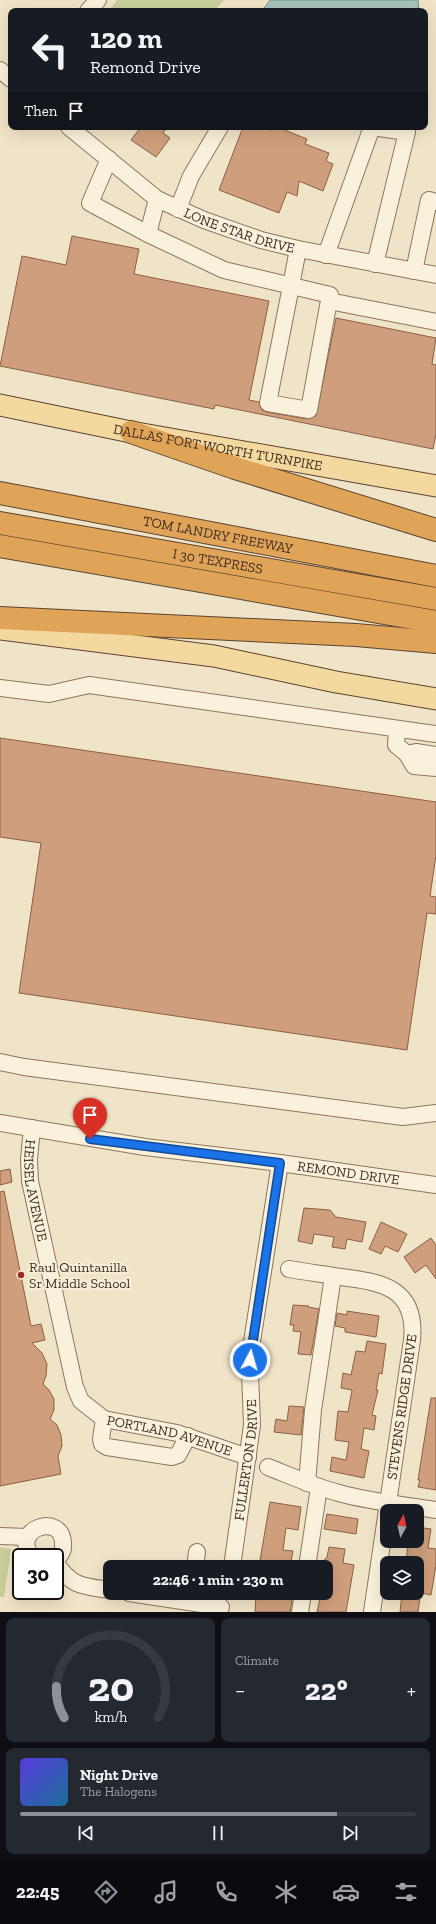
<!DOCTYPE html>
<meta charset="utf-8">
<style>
body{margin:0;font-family:"Zilla Slab",serif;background:#242831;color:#f1f3f6;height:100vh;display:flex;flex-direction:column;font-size:15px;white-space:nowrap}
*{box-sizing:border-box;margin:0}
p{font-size:13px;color:#9ea1a6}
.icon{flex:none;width:22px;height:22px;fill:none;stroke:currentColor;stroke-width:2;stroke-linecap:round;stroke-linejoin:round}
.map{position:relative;height:1612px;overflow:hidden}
.details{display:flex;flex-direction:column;gap:6px;padding:6px;background:#0d0f14;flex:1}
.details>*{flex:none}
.banner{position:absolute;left:8px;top:8px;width:420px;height:122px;border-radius:8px;box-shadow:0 4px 16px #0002;background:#171b24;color:#f1f3f6;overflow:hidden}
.needle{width:26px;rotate:8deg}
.fabs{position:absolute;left:380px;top:1504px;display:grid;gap:8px}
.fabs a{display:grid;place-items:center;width:44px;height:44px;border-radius:8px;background:#171b24;box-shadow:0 4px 16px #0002;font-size:20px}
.speed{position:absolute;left:12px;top:1548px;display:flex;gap:8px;font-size:20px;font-weight:700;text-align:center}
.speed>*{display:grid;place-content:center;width:52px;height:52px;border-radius:50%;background:#171b24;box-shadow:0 4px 16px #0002;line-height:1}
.speed .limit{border:2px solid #111;border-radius:6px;background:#fff;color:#111}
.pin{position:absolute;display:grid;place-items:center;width:34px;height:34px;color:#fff;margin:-41px -17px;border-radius:50% 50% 50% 0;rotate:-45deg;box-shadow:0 0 4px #0007}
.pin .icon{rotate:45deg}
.me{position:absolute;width:44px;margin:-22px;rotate:6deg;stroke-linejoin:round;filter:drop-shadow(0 0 3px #0008)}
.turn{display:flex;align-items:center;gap:14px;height:84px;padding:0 16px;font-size:18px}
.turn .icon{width:52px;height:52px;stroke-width:2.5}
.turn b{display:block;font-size:28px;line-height:34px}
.then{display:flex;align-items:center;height:38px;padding:0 16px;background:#0003;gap:8px;font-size:15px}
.big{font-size:30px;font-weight:800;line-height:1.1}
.details .widget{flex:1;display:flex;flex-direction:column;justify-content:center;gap:6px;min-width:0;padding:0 14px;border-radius:8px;background:#242831}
.details .dial{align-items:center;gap:0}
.dial svg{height:104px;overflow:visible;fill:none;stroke:#363941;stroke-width:7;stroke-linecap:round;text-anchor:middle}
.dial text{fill:#f1f3f6;stroke:none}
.song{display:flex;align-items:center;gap:12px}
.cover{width:48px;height:48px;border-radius:6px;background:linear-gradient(135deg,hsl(250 70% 55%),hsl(200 70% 35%))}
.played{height:4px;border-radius:2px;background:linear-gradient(90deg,#8c9099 80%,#363941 80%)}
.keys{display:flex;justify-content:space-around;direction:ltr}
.heat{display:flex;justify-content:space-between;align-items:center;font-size:22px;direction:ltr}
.details .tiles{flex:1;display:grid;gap:6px;grid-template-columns:1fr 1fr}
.widget:last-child{grid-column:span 2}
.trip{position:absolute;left:103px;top:1560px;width:230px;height:40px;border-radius:8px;background:#171b24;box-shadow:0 4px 16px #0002;font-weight:800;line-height:40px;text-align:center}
.menu{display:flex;height:64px;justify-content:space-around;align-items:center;background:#090b0e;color:#9ea1a6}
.menu .icon{width:28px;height:28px}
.menu .active{color:#8c9099}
.menu b{font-size:18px;color:#f1f3f6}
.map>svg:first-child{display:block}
.green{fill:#c9cf9b}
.water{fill:#a9c4bc;stroke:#6f938a}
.building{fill:#cf9f7d;stroke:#8d5f41}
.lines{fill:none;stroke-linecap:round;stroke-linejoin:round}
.minor-casing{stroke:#8d765c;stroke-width:18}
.major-casing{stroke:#5b4430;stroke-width:23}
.highway-casing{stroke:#5b4430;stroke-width:24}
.minor{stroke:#faf1dc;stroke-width:16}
.major{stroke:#f3d9a0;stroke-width:21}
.highway{stroke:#e0a458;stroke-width:22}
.route-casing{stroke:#114b97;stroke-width:10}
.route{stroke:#1a73e8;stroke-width:7}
.poi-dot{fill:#9e2a2b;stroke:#f7eed8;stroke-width:1.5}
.labels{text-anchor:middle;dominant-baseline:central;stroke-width:4;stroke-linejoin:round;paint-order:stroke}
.street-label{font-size:14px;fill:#3d2e20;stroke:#f7eed8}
.poi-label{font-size:14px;fill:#3d2e20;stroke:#f7eed8;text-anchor:start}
</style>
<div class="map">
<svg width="436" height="1612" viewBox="0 0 436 1612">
<rect width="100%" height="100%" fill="#f0e4c8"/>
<g class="green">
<polygon points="117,0 224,0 214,11 109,11"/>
<polygon points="0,1547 11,1549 4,1597 0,1597"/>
</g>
<polygon class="water" points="270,0 418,0 419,11 262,11"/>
<g class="building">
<polygon points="141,127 167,127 163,133 170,138 156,157 131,140"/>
<polygon points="243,127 263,127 272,130 273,127 277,127 307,139 305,144 329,153 326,161 333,164 323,191 299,181 297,196 287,192 279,213 219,190"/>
<polygon points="72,236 139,249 134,274 269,301 249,400 259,402 262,410 266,412 307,419 316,416 336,318 436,338 432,364 436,365 436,434 433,449 215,405 214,409 0,366 22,256 66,265"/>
<polygon points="0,738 436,802 436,855 430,896 436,897 436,914 427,913 407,1050 19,993 41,843 0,837"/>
<polygon points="10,1169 12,1182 0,1185 0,1171"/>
<polygon points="4,1191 31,1326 41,1324 45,1340 32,1343 42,1353 47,1364 46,1376 43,1384 49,1390 54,1399 54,1410 50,1419 57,1425 61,1435 62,1446 58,1456 61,1474 0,1486 0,1192"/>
<polygon points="304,1208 330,1210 336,1217 366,1222 362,1242 347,1239 345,1249 332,1247 334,1237 314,1234 312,1244 298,1241"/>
<polygon points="381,1222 407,1234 398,1252 385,1246 381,1254 369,1249"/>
<polygon points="431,1238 436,1245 436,1279 426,1265 415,1273 404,1257"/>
<polygon points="293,1305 309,1306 308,1307 319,1309 311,1355 298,1354 301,1332 293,1331 294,1325 290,1325"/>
<polygon points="347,1311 379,1316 376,1337 345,1332 345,1328 335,1326 337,1313 347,1315"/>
<polygon points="367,1341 386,1344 382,1374 379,1373 376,1390 378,1390 372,1415 376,1416 374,1430 364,1428 361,1449 369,1451 364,1478 330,1471 332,1457 346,1460 349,1442 335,1440 338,1411 348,1412 352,1390 341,1388 343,1373 351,1375 356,1351 365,1352"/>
<polygon points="431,1398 436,1398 436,1490 418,1487 420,1480 418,1480"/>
<polygon points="289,1406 304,1407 301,1435 274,1432 276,1419 287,1421"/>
<polygon points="270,1502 301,1507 298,1530 286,1528 283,1550 293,1551 290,1567 259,1566"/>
<polygon points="327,1514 358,1519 356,1534 324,1529"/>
<polygon points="417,1527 431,1529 428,1548 436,1549 436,1565 431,1595 417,1592 417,1563 406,1563 408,1542 417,1541"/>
<polygon points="329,1547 345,1549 343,1563 354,1565 346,1612 317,1612 321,1593 326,1593 326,1567 318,1567 327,1557"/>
<polygon points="256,1593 293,1593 290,1612 255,1612"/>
<polygon points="402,1594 420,1597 418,1612 400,1612"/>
</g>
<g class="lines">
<defs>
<g id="minor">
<polyline points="88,11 98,0"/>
<polyline points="0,70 11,79"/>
<path id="s1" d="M69 127 157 199 204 220 261 240 298 249 436 275"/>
<polyline points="372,127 407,132 375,264"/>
<polyline points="109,159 90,203 148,234"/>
<polyline points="157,199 148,234 224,270 330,295 309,410 268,403 291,286 298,249"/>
<polyline points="178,209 191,176 220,127"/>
<polyline points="326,255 372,127 370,127"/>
<polyline points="414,271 429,200 436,202"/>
<polyline points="329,301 436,322"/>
<polyline points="0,688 49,694 89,685 436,734"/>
<polyline points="397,729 396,745 407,754"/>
<polyline points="436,755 416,752 407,754 414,766 436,768"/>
<polyline points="0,1062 24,1067 403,1117 436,1113"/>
<path id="s2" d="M0 1123 145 1147 280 1163 436 1185"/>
<path id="s3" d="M32 1128 29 1159 30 1181 75 1387 81 1401 104 1419 177 1433 248 1457"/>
<path d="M289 1269C306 1272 323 1274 341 1277 382 1282 417 1288 412 1340L372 1612"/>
<polyline points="104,1419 101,1439 102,1444 107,1447 172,1457 178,1455 188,1436"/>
<path d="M268 1467C291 1476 315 1487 339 1493 371 1502 404 1505 436 1510"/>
<polyline points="307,1483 313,1410 333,1276"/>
<polyline points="0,1536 28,1537"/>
<path d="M32 1557C9 1529 63 1511 63 1544 64 1551 60 1556 55 1560"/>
<path d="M55 1562C72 1587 82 1586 110 1590"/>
<polyline points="195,1567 197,1552"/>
<path id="s4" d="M232 1567 252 1425 250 1372 251 1348 280 1163"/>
<polyline points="307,1567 319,1487"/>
<polyline points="129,1593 221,1607"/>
<polyline points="300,1612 303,1593"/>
</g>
<g id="major">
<path id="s5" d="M0 405 131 432 436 486"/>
<polyline points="0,629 214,656 336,682 436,699"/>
</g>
<g id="highway">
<polyline points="131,432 235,468 436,530"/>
<path id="s6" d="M0 493 436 576"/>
<path id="s7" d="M0 523 436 599"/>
<polyline points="0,546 436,622"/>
<polyline points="0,618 356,635 436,642"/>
</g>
</defs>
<use href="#minor" class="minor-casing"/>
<use href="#major" class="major-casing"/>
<use href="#highway" class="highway-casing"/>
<use href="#minor" class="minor"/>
<use href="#major" class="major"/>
<use href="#highway" class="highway"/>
</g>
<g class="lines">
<defs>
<polyline id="route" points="90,1139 280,1163 250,1360"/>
</defs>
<use href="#route" class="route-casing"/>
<use href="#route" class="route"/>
</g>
<circle class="poi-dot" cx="21" cy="1275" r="4"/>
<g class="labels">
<g class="street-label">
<text stroke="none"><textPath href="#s1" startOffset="202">LONE STAR DRIVE</textPath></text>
<text stroke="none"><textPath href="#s5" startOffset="222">DALLAS FORT WORTH TURNPIKE</textPath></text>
<text stroke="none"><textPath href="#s6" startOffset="222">TOM LANDRY FREEWAY</textPath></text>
<text stroke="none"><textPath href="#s7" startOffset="221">I 30 TEXPRESS</textPath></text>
<text stroke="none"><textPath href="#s2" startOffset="352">REMOND DRIVE</textPath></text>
<text stroke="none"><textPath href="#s3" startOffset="63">HEISEL AVENUE</textPath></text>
<text transform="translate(402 1407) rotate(-82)">STEVENS RIDGE DRIVE</text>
<text stroke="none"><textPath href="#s3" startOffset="376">PORTLAND AVENUE</textPath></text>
<text stroke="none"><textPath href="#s4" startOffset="108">FULLERTON DRIVE</textPath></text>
</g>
<g class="poi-label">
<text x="29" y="1267">Raul Quintanilla<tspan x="29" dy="16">Sr Middle School</tspan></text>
</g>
</g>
</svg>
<div class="fabs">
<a><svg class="needle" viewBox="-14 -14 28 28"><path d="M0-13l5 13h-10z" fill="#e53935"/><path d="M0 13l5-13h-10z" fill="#9ea1a6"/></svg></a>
<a><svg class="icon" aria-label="layers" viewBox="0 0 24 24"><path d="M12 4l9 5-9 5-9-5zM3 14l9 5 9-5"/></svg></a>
</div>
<div class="speed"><div class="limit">30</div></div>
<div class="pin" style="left:90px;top:1139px;background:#d93025"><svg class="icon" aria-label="arrive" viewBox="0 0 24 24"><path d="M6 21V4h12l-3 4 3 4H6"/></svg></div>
<svg class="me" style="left:250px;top:1360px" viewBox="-20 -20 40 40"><circle r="17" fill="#1a73e8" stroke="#fff" stroke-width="3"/><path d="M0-11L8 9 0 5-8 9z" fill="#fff"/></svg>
<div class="trip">22:46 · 1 min · 230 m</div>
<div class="banner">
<div class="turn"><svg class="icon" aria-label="left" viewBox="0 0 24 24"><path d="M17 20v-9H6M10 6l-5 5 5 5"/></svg><div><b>120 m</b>Remond Drive</div></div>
<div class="then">Then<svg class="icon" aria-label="arrive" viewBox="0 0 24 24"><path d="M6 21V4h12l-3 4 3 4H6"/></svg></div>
</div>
</div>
<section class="details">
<div class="tiles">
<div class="widget dial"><svg viewBox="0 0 100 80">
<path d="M14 69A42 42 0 1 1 86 69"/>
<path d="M14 69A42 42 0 0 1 8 45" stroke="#8c9099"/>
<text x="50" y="56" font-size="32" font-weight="700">20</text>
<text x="50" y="72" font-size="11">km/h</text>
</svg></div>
<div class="widget"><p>Climate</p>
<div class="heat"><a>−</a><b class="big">22°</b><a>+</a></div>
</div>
<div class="widget">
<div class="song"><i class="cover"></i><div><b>Night Drive</b><p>The Halogens</p></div></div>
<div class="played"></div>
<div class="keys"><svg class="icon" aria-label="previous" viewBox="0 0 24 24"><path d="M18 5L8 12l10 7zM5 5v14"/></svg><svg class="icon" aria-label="pause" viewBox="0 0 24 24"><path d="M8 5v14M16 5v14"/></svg><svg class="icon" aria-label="next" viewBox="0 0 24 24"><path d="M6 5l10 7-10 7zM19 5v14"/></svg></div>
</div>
</div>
</section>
<nav class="menu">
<b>22:45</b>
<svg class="icon active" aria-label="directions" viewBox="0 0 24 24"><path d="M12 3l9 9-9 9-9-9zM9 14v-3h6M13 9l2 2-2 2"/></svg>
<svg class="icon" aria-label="music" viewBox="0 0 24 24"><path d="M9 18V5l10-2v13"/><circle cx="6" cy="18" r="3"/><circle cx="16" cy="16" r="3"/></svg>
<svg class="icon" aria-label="phone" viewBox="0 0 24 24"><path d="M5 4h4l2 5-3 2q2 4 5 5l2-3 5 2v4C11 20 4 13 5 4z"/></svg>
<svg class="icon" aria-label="climate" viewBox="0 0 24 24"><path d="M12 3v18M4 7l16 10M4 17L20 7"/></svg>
<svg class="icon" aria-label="car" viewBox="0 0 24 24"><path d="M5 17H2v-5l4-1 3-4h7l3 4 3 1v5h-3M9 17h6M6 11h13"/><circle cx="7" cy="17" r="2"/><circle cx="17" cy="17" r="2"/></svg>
<svg class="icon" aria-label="filters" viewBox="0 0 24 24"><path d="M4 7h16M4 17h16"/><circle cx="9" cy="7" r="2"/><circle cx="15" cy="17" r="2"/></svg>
</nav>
